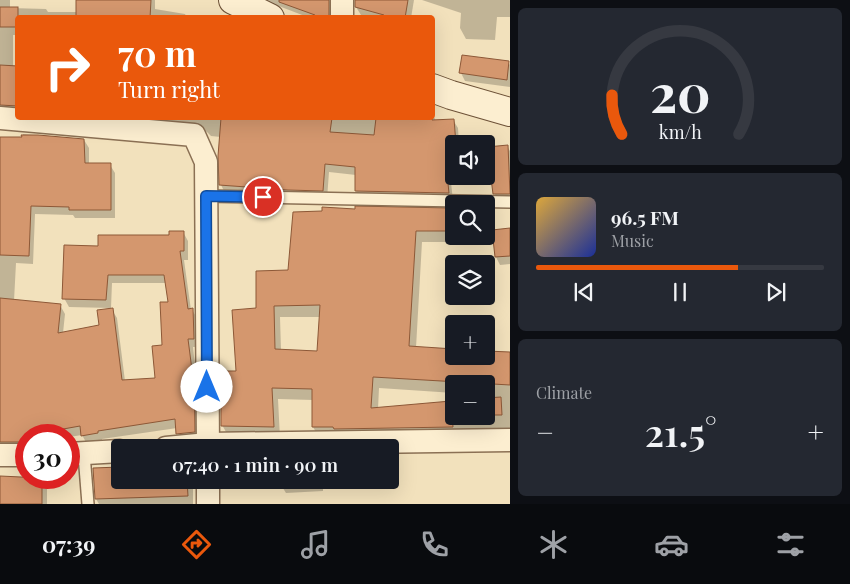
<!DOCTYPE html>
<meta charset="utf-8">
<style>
body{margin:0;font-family:"Playfair Display",serif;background:#242831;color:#f1f3f6;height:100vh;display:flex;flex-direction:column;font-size:19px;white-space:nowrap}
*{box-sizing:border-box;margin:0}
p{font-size:16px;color:#9ea1a6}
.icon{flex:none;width:28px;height:28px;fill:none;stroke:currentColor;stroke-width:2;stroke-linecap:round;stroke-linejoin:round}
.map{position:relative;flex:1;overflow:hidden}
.panel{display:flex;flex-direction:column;gap:8px;padding:8px;background:#0d0f14;width:340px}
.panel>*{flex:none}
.top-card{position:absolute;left:15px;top:15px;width:420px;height:105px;border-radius:5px;box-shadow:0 5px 20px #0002;background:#ea580c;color:#fff;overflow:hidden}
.tools{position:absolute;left:445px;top:135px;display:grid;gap:10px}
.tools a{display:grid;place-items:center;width:50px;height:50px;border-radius:5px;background:#171b24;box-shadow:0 5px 20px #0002;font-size:25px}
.speed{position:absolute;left:15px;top:424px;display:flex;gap:10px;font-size:25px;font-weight:700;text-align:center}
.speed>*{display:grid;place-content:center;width:65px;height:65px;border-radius:50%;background:#171b24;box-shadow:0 5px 20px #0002;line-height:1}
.speed .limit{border:8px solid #d22;background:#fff;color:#111}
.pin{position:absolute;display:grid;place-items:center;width:42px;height:42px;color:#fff;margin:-21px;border:2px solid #fff;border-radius:50%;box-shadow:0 1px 5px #0007}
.me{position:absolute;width:55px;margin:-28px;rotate:0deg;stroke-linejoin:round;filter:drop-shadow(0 0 4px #0008)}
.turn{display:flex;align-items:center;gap:18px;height:105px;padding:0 20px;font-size:22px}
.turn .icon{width:65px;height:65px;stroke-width:2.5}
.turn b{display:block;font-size:35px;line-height:42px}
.big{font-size:38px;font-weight:600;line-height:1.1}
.panel .tile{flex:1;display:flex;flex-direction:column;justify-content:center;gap:8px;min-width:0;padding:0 18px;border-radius:8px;background:#242831}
.panel .dial{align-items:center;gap:0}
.dial svg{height:130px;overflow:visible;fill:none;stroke:#363941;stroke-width:7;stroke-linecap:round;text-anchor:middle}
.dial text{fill:#f1f3f6;stroke:none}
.song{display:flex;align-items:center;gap:15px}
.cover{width:60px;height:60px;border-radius:8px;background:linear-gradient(135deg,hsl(40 70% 55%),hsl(230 70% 35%))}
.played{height:5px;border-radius:2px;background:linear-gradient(90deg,#ea580c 70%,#363941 70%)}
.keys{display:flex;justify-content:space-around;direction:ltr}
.heat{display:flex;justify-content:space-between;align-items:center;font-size:28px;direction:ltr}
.trip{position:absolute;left:111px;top:439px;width:288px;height:50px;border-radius:5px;background:#171b24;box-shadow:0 5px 20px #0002;font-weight:600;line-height:50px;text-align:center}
.tabs{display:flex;height:80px;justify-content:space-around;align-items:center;background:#090b0e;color:#9ea1a6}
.tabs .icon{width:35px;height:35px}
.tabs .selected{color:#ea580c}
.tabs b{font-size:22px;color:#f1f3f6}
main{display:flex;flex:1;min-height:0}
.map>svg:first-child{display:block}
.shadow{fill:#0003;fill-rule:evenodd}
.building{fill:#d4976e;stroke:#8d5837;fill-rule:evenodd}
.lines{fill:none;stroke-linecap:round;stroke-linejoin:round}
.service-casing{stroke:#8b7054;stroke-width:14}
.minor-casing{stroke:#8b7054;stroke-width:25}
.secondary-casing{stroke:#6d5137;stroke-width:30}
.service{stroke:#fceed0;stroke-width:11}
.minor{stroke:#fceed0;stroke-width:22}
.secondary{stroke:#fceed0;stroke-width:28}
.route-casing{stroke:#114b97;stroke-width:12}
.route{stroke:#1a73e8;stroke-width:9}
</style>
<main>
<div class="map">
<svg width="510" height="504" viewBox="0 0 510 504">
<rect width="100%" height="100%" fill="#f2e1bc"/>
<g class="shadow">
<polygon points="0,0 10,0 10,8 46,9 48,12 77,12 77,0 155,0 155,9 185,14 187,18 18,18 18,35 13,35 13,67 18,67 18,114 0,114"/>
<polygon points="263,0 335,0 332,18 310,18"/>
<polygon points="356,0 414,0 411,18 371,18 361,15 356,7"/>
<polygon points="422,0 510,0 510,17 497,17 495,40 466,39 460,28 461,13"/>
<polygon points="508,62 510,65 510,87 465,81 461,73"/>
<polygon points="432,113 436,121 453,120 458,128 459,144 454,144 454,176 486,176 486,148 507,146 510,151 510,203 500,202 495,194 492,180 451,182 453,201 361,200 356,191 356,175 329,172 327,199 225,193 221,185 221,137 211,136 207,132 201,130 57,118 432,118"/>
<polygon points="23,134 84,140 89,148 89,164 110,165 115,173 115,218 75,218 73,215 35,214 33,264 16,263 14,301 60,305 65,314 63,333 101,326 112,310 117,318 125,381 157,379 169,303 166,283 112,283 111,308 69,307 64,298 99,248 183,232 188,241 188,260 184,260 191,310 192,310 197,318 198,347 193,347 196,375 199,380 199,440 182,442 178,433 177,428 102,439 102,441 87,444 82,435 69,437 69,435 26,435 26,451 0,451 0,138 23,139"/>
<polygon points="476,142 477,144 463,144"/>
<path d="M356 210H449L454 216V236H479V242H422L416 348 454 356H486L510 353V436L320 439 313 427V400L278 399 280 438 229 437 222 425 257 309 290 272ZM280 317H320L318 352 281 350ZM454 384H486V395H493V399L486 400V416H454V402L378 409 379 388 454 393Z"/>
<polygon points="510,229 510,264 500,265 496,257"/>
<polygon points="120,468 120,480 193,480 193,504 99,504 96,499 94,469"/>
<polygon points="0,477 42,478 47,487 47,504 0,504"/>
<polygon points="281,480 323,480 323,491 286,493 281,485"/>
</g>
<g class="building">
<polygon points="76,0 151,0 150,18 76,18"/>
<polygon points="279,0 329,0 329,18 315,18 315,15 279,2"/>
<polygon points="355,0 408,0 405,18 383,18 384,15 355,7"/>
<rect x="0" y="7" width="18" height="20"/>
<polygon points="462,55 509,61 507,80 459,73"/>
<polygon points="0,65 18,66 18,106 0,105"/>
<polygon points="221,118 332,118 330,132 374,135 376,118 432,118 432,120 454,119 456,144 454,144 454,174 447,174 449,193 355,191 355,167 325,164 323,191 288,190 219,185 218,156"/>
<polygon points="21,135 38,135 84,139 85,163 111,163 111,210 69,210 69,207 31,206 29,256 0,255 0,137 22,137"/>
<polygon points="508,145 510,194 493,194 487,147"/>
<path d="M355 206 450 208 451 215H454V231H416L409 346 454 349V356H486V351L510 352V385L373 377 371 408 451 401 453 427 334 429 333 427H312V389L272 388 274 427 221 426V371H236L232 310 256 308V271L288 270 293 212 322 211V207L355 209ZM320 305 317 351 275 349 274 306Z"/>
<polygon points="510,228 510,256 495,257 492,230"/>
<polygon points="169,231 184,231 184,251 180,251 188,309 193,308 194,339 188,339 192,370 194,370 195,432 176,434 175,419 98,431 98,433 81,436 80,426 52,431 52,435 26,435 26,442 0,442 0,298 61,304 58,333 99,325 97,310 113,308 122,380 155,378 152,346 162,345 160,302 168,302 164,275 108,275 106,300 62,299 64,245 98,246 98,235 169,235"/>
<polygon points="501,397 502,415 486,415 486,398"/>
<polygon points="120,467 120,480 187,480 188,496 95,499 93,468"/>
<polygon points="0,476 42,478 42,504 0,504"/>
</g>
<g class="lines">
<defs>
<g id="service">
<polyline points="206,196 510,202"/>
<polyline points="84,454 88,504"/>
</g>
<g id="minor">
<polyline points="342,0 342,18"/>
<polyline points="0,118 194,135 206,162 208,448"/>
<polyline points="166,448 208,444 510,440"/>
<polyline points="69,454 120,451"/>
<polyline points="0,455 26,455"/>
<polyline points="208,480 208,504"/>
</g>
<g id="secondary">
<polyline points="233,0 270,18"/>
<polyline points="432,88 451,95 510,112"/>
</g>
</defs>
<use href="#service" class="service-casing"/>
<use href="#minor" class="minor-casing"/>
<use href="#secondary" class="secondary-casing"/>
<use href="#service" class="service"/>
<use href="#minor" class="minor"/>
<use href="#secondary" class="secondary"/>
</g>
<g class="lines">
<defs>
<polyline id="route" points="207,387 206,196 263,197"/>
</defs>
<use href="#route" class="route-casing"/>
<use href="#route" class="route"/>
</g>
</svg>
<div class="tools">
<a><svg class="icon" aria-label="sound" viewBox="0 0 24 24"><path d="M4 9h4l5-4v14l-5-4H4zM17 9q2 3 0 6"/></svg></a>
<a><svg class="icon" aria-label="search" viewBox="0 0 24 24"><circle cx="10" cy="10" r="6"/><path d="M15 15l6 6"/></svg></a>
<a><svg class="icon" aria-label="layers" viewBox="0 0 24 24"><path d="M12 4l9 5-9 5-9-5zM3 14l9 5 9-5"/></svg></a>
<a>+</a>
<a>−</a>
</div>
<div class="speed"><div class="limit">30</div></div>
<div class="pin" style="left:263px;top:197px;background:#d93025"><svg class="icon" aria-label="arrive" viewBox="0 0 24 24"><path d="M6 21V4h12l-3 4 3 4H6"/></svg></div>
<svg class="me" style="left:207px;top:387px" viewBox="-20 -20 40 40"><circle r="19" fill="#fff"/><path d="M0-13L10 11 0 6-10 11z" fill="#1a73e8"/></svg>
<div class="trip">07:40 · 1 min · 90 m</div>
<div class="top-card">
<div class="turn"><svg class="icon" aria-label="right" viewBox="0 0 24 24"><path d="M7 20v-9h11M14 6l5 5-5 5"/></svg><div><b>70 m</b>Turn right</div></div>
</div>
</div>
<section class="panel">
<div class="tile dial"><svg viewBox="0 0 100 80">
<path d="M14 69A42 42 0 1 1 86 69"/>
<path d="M14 69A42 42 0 0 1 8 45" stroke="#ea580c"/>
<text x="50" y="56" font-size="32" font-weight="700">20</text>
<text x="50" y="72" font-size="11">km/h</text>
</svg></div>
<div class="tile">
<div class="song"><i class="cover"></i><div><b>96.5 FM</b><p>Music</p></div></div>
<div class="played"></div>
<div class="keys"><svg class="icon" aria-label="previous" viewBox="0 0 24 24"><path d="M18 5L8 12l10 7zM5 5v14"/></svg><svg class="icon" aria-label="pause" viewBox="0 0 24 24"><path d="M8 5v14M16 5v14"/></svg><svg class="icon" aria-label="next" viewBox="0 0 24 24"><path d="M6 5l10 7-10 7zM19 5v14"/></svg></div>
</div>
<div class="tile"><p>Climate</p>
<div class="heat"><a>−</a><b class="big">21.5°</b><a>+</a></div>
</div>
</section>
</main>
<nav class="tabs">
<b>07:39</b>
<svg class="icon selected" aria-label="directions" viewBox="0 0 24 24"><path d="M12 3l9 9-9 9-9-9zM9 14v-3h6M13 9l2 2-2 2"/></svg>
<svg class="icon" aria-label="music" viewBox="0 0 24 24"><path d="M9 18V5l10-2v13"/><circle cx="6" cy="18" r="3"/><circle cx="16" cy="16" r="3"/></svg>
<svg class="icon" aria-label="phone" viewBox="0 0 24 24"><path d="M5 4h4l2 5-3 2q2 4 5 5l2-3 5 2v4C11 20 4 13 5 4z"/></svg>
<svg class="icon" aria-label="climate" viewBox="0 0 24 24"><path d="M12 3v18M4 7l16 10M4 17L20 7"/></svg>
<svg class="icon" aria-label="car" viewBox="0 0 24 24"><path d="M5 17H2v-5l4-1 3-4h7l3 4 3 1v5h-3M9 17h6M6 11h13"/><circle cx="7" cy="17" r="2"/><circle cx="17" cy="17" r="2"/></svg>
<svg class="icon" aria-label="filters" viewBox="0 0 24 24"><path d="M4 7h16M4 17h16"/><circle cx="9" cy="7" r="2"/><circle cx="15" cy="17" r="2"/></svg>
</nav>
